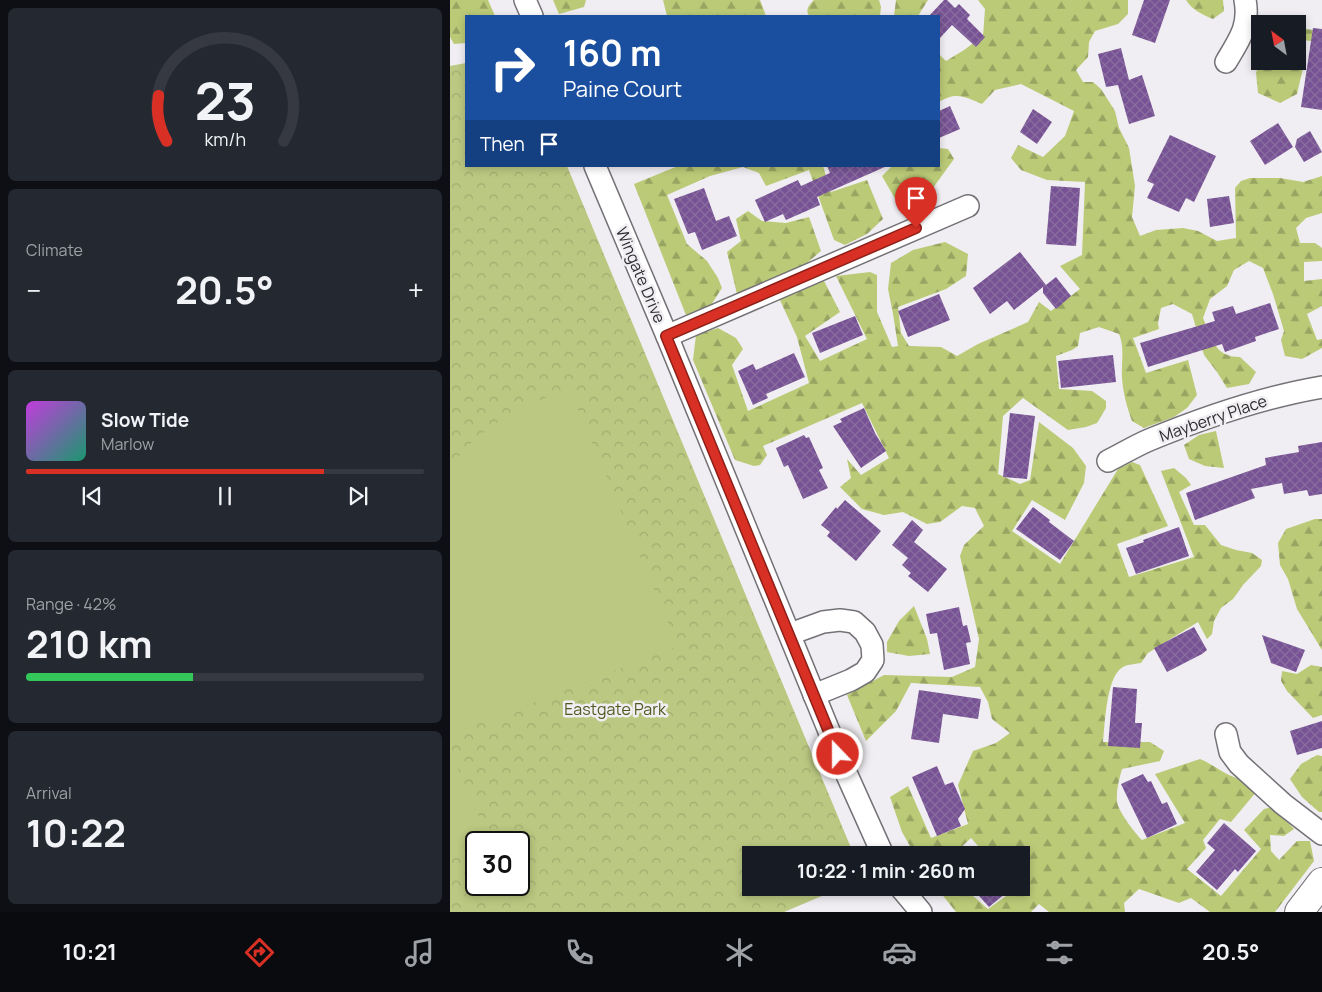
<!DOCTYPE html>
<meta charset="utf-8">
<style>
body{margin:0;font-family:Manrope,sans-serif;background:#242831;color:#f1f3f6;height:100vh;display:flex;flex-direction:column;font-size:19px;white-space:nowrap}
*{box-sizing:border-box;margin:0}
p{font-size:16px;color:#9ea1a6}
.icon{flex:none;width:28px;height:28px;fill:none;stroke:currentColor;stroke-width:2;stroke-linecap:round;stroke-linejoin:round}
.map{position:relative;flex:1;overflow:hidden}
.side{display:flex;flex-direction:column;gap:8px;padding:8px;background:#0d0f14;width:450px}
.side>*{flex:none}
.banner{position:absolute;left:15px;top:15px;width:475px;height:152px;border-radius:0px;box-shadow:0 2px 8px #0003;background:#1a4fa0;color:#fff;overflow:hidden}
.needle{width:32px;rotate:328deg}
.fabs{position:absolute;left:801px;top:15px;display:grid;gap:10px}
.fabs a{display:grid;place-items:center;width:55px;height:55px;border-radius:0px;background:#171b24;box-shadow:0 2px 8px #0003;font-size:25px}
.speed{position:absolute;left:15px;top:831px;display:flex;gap:10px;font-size:25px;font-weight:700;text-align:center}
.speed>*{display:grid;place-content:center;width:65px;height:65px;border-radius:50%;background:#171b24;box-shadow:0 2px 8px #0003;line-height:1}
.speed .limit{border:2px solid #111;border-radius:8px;background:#fff;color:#111}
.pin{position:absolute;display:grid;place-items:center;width:42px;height:42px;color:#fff;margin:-51px -21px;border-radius:50% 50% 50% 0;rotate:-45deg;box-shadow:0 0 5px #0007}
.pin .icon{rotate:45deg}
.me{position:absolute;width:55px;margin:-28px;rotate:338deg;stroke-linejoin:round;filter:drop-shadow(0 0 4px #0008)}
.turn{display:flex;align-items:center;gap:18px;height:105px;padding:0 15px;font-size:22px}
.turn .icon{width:65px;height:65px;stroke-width:2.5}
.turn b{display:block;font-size:35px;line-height:42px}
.then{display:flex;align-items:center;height:48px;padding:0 15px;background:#0003;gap:10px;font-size:19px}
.big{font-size:38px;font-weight:700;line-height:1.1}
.side .tile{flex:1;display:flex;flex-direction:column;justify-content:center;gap:8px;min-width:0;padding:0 18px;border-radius:8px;background:#242831}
.side .dial{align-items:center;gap:0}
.dial svg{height:130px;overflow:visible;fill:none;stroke:#363941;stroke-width:7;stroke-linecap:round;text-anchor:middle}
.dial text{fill:#f1f3f6;stroke:none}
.song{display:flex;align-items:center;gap:15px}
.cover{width:60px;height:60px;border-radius:8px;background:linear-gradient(135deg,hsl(290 70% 55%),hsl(160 70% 35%))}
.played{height:5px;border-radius:2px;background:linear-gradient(90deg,#d93025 75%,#363941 75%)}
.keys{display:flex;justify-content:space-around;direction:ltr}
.heat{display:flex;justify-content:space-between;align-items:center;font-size:28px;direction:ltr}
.charge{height:8px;border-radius:4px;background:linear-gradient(90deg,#34c759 42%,#363941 0)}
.trip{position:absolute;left:292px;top:846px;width:288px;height:50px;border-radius:0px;background:#171b24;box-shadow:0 2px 8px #0003;font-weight:700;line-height:50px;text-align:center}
.menu{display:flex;height:80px;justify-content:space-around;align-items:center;background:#090b0e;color:#9ea1a6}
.menu .icon{width:35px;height:35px}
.menu .selected{color:#d93025}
.menu b{font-size:22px;color:#f1f3f6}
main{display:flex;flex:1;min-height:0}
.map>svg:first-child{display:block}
.forest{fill:url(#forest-firs)}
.park{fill:url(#park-crowns);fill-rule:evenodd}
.garden{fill:#bbc881}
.building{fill:url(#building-cross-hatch)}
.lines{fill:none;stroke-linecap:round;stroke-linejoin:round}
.street-casing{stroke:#757277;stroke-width:24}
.secondary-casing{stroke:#757277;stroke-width:30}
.street{stroke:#fff;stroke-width:21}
.secondary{stroke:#fff;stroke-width:28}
.route-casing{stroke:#8d1f18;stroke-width:12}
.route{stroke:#d93025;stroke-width:9}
.labels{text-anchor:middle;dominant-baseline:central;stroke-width:5;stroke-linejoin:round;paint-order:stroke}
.street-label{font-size:16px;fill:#2c2b2d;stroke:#f0eef2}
.park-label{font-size:16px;fill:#515a1e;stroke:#f0eef2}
</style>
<main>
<section class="side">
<div class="tile dial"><svg viewBox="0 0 100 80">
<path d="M14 69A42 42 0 1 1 86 69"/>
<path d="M14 69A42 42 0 0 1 9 41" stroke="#d93025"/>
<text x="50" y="56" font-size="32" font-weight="700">23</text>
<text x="50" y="72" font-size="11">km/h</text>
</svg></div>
<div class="tile"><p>Climate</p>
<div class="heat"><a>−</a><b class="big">20.5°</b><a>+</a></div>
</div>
<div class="tile">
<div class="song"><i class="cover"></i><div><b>Slow Tide</b><p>Marlow</p></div></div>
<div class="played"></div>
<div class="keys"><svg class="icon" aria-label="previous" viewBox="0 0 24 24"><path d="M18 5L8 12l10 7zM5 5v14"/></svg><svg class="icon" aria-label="pause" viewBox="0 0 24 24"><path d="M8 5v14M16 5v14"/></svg><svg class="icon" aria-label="next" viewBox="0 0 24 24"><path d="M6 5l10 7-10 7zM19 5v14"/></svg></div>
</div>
<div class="tile"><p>Range · 42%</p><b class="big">210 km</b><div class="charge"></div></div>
<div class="tile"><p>Arrival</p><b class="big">10:22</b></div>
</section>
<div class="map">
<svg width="872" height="912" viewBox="0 0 872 912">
<defs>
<pattern id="forest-firs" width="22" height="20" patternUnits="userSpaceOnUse" patternTransform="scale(1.25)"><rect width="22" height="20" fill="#bbca77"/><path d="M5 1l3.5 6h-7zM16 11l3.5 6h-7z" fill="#98a462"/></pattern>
<pattern id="park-crowns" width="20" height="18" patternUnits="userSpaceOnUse" patternTransform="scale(1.25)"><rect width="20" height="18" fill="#bbc881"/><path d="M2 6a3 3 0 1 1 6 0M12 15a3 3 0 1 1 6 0" fill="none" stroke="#a1ac70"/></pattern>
<pattern id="building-cross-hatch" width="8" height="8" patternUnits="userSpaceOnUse" patternTransform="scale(1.25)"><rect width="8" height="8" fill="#775294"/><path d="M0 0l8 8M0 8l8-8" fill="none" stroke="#896d9f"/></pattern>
</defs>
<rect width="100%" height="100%" fill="#f0eef2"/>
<g class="forest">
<polygon points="0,0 38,0 45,16 16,16 16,43 4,44 0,37"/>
<polygon points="103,0 136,0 134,7 109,14"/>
<polygon points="213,0 310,0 316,16 217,16"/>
<path d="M364 0H429L431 7 430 16H359C355 9 359 5 364 0Z"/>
<polygon points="446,0 478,0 468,16 444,16"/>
<path d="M528 0H678V14L668 24 645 31 639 42 638 57 626 70 633 82H643L651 89 665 111 669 128 679 148 685 186 682 217 690 236 706 230 733 228 748 231 767 241 786 238 785 188 791 181 800 178H830L853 182 872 176V213L856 218 846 228 850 243H865L872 248V261L854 262V281L872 279V306L857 314 867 340 872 339V348L852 359 835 356 831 340 834 331 823 294 813 268 799 261 784 270 777 286 760 299 753 318C762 338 764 357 790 357L806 372 799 384 777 388 767 372 754 355 742 314 723 304 711 308 708 323 709 329 683 338 696 373 738 360 747 395 737 408 724 417 694 428 682 421C677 407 673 393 672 378 671 363 675 348 669 334L649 327 630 333 628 346 622 350 606 356 609 389 642 391 656 401V408L647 423 636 427 618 430 573 398 553 416 548 474 570 484 580 480 589 422 623 448 636 466 634 483 615 520 582 500 562 531 610 564 668 469 682 462 690 465 718 526 667 544 679 577 744 557 711 471 724 468 736 478 741 485 729 492 744 525H755L771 545 786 550 802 553 812 560 811 566 793 585 783 599 771 608 764 621 762 634 757 639 748 622 698 653 691 663C686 664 680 664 675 666 656 673 655 724 653 742H700L714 751 710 761 672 769C669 780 666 790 667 801 667 810 685 833 692 840L735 823 705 774 750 759C760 763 769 770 779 775 793 781 796 780 807 791L781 822 770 819 753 840 756 848 737 869 771 896 811 849 794 830 814 809 823 807 844 829 834 836 820 835 821 851 829 860 847 841H860L864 861 825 912H760L741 898 729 903 689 889 674 903 675 912H599L589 904 581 912H506L490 892C493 891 495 889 498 888 513 883 527 900 538 909L567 888H571V855H536L521 838 503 855H465L452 832 440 797 458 786 481 838 518 824 508 785 523 751 546 743 560 733 542 719 538 702 530 687 461 683 446 711 416 741 397 695 434 675 502 677 525 667 529 639 510 556 514 545 534 526 525 508 512 506 490 522 477 524 453 512 434 515 412 509 390 487 401 478 397 459 411 475 439 458 412 403 313 446 317 455 310 465 304 466 285 460 243 360 246 335 268 328 286 338 293 349 282 365 298 411 359 383 347 337 329 298 373 279 390 312 355 336 370 361 417 339 386 276 420 272 427 275V312L442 347 448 346 443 314 438 289 441 263 463 250 495 242 518 254 516 276 496 289 448 307 451 333 459 346 491 347 507 356 528 344 578 322 589 302 601 311 630 289 610 266 632 255 635 182 597 180 571 170 561 158 568 145 593 157 615 136 624 111 571 84 545 90 532 104C516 97 506 91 489 102V54L496 61 514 50 533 36 535 9Z"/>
<path d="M736 0H773L774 11 763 19C753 15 742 10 736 0Z"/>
<polygon points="848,28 872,31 872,43 848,39"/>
<polygon points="810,61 844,61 853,68 847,94 830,103 808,93 806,73"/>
<polygon points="489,148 498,149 504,159 480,192 471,214 456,218 432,176 442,166 489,166"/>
<polygon points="228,166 373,166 381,192 417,180 433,219 417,234 395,245 384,240 359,170 316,186 309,173 293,167 260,176 217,195 237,244 257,261 268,278 272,288 259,308 236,315 184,184"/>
<polygon points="298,211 312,221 336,223 359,217 371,251 357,263 322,284 287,294 277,252 291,241 286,219"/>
<polygon points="766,431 774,468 755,466 739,459 734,445 749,435"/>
<polygon points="865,519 872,519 872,650 847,609 838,579 830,565 828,543 836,529"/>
<polygon points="464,606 477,639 480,654 459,656 437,652 437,642 449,621"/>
<polygon points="861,665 872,667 872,715 863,718 837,691 831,681 832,671 847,674"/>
<polygon points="867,755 872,756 872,812 869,812 852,797 840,779 851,764"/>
</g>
<path class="park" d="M16 63V166H117L404 855H301V888H391L334 912H0V66ZM26 842H69V885H26Z"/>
<g class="garden">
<polygon points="119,388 228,646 0,735 0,466 23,441 61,412"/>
<polygon points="6,764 36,834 0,850 0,767"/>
</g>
<g class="building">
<polygon points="494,0 497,0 505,8 509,4 520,15 517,19 535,37 526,47 502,25 489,39 489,16 479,16"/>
<polygon points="694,0 720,0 705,43 682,35"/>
<polygon points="863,28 872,29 872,110 851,107"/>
<polygon points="671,48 679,80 692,75 705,116 679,124 668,85 656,87 648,54"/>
<polygon points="500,106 510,129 489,138 489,111"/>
<polygon points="583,109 602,122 587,144 570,132"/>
<polygon points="828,123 843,147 815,165 800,141"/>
<polygon points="860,131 872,152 854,162 845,147 847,139"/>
<polygon points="720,135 766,156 744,202 736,198 729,212 697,198 704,184 697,181"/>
<polygon points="377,166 437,166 367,197 370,205 336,220 333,214 315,222 305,200 348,180 351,186 380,173"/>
<polygon points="601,186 630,188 626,246 596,244"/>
<polygon points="254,188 266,221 279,216 287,236 252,250 245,232 238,234 224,199"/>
<polygon points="779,196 784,223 760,227 757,199"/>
<polygon points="570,252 596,285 606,277 621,296 606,309 593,293 593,287 564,310 557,301 540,314 523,288"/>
<polygon points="489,294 500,320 458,337 448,311"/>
<polygon points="820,303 829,329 805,337 806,341 775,352 772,344 698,367 690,343 765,321 762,312 783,306 786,314"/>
<polygon points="405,316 413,335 370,353 362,333"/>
<polygon points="344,353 355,377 316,394 318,398 303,405 288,371 303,364 306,370"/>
<polygon points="663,355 666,382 611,388 608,361"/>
<polygon points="414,408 425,433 436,451 411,468 383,426 392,422 390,419"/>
<polygon points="560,413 585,416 577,479 553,477"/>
<polygon points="354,435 356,438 359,437 373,468 369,470 378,488 353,499 338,465 334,467 326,448"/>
<polygon points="872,442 872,494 859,496 857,490 834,494 832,483 801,489 805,498 745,520 736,493 816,465 815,458 849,452 848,446"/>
<polygon points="395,500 431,531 406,561 377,536 380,532 371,525 386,507 387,509"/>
<polygon points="583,507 600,520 599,522 624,541 610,560 566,529"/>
<polygon points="462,520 473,530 464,542 497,569 478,592 458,576 461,573 452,565 458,558 442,545"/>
<polygon points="729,527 739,556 686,574 676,548 694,542 693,540"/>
<polygon points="509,607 513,626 517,625 521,642 516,643 520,664 494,670 487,633 480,634 476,614"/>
<polygon points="744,627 757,650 752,654 717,672 704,648"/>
<polygon points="812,635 855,650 846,672 821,663"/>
<polygon points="663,687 687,689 685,723 692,723 690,748 658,746"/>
<polygon points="469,690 531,699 528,719 493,714 489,743 461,739"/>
<polygon points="872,721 872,748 847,755 840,731"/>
<polygon points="487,766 495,785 503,782 515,809 508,819 511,826 487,836 462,777"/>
<polygon points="693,774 698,782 701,781 712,804 717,802 727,824 697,838 671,784"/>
<polygon points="774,823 806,851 788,872 785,869 767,890 746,872 765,850 757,843"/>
<polygon points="522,888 562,888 539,907"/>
</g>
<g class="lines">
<defs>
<g id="street">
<polyline points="75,0 82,16"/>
<path d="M776 62C789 40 800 26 795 0"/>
<polyline points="145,166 217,336 397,775 433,855"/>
<polyline points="217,336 518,206"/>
<path d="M658 461C672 454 685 446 699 440 755 417 813 397 872 387"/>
<polyline points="340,634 373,622 390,620 404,622 415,632 422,645 423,660 415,672 401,680 364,695"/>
<polyline points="776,734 780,752 789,764 833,804 872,834"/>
<polyline points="451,888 471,912"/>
</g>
<polyline id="secondary" points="849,912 872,882"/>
</defs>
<use href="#street" class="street-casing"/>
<use href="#secondary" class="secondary-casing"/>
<use href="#street" class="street"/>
<use href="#secondary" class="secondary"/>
</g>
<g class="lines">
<defs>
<polyline id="route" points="388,754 216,336 466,228"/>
</defs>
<use href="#route" class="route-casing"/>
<use href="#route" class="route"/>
</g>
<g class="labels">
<g class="street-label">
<text transform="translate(191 275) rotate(67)">Wingate Drive</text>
<text transform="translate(763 418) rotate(-19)">Mayberry Place</text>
</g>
<g class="park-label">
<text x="165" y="709">Eastgate Park</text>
</g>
</g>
</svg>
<div class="fabs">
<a><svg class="needle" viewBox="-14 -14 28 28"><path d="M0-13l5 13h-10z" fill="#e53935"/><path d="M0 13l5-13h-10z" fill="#9ea1a6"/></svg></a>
</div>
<div class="speed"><div class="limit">30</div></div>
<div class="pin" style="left:466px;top:228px;background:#d93025"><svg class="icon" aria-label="arrive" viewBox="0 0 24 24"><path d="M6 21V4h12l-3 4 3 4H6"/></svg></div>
<svg class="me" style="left:388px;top:754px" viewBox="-20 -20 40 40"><circle r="17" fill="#d93025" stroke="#fff" stroke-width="3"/><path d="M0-11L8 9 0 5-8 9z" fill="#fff"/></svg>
<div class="trip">10:22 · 1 min · 260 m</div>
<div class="banner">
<div class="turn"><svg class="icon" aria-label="right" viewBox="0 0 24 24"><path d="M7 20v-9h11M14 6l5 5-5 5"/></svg><div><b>160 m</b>Paine Court</div></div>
<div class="then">Then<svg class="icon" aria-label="arrive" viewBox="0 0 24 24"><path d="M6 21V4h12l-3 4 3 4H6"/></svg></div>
</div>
</div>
</main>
<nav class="menu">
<b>10:21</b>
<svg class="icon selected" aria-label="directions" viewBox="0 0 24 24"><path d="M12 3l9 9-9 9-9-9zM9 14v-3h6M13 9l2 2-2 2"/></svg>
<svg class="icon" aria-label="music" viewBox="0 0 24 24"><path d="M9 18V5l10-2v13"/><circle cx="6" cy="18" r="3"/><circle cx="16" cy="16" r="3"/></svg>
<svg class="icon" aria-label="phone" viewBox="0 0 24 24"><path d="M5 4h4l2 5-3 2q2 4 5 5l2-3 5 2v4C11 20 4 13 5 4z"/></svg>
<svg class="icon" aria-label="climate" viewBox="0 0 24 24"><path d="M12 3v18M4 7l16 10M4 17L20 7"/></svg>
<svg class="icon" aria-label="car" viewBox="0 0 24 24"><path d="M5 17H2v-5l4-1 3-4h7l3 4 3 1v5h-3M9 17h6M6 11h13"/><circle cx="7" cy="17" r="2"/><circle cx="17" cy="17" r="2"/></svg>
<svg class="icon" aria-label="filters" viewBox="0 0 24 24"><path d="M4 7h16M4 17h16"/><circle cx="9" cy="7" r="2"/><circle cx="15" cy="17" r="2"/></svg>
<b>20.5°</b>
</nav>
